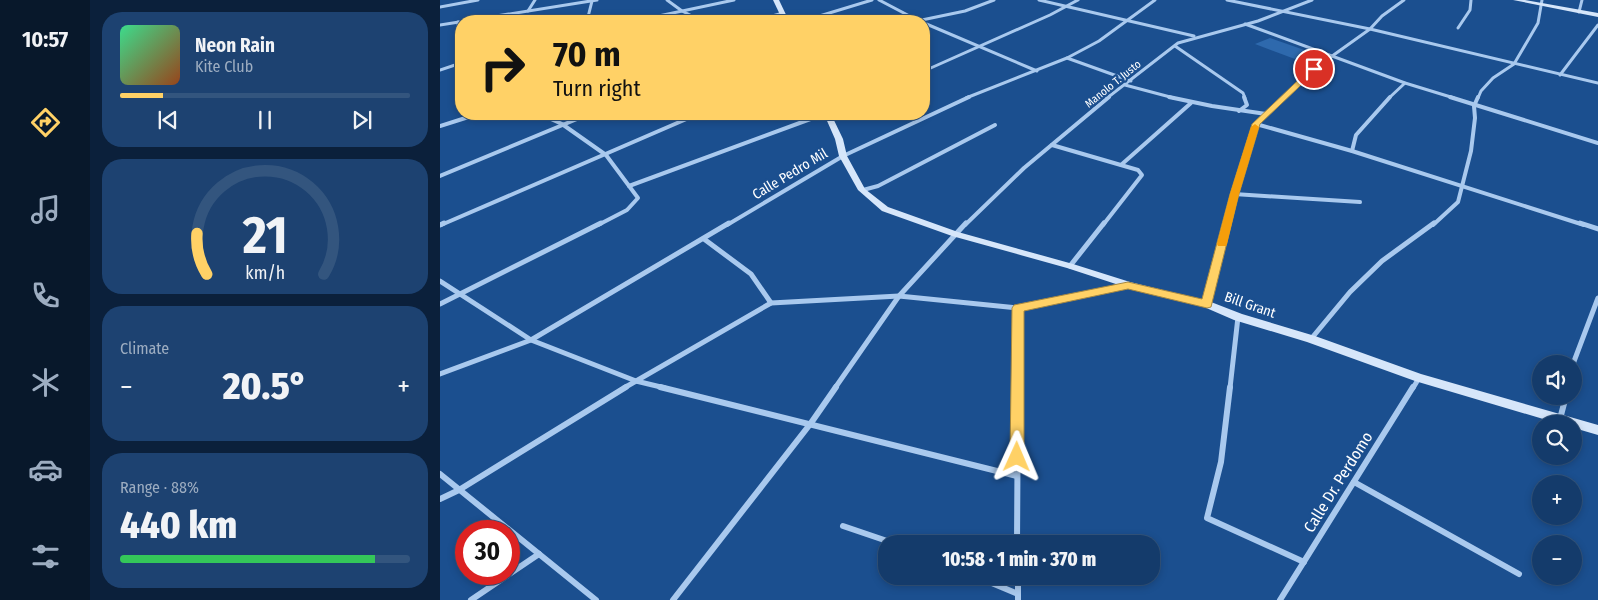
<!DOCTYPE html>
<meta charset="utf-8">
<style>
body{margin:0;font-family:"Fira Sans Condensed",sans-serif;background:#1d4271;color:#f1f3f6;height:100vh;display:flex;flex-direction:column;font-size:19px;white-space:nowrap}
*{box-sizing:border-box;margin:0}
p{font-size:16px;color:#9dadc1}
.icon{flex:none;width:28px;height:28px;fill:none;stroke:currentColor;stroke-width:2;stroke-linecap:round;stroke-linejoin:round}
.map{position:relative;flex:1;overflow:hidden}
.sheet{display:flex;flex-direction:column;gap:12px;padding:12px;background:#0b203b;width:350px}
.sheet>*{flex:none}
.hud{position:absolute;left:15px;top:15px;width:475px;height:105px;border-radius:20px;box-shadow:0 2px 8px #0003,0 0 0 1px #33557e;background:#ffd166;color:#111;overflow:hidden}
.tools{position:absolute;left:1092px;top:355px;display:grid;gap:10px}
.tools a{display:grid;place-items:center;width:50px;height:50px;border-radius:50%;background:#143b6b;box-shadow:0 2px 8px #0003,0 0 0 1px #33557e;font-size:25px}
.speed{position:absolute;left:15px;top:520px;display:flex;gap:10px;font-size:25px;font-weight:700;text-align:center}
.speed>*{display:grid;place-content:center;width:65px;height:65px;border-radius:50%;background:#143b6b;box-shadow:0 2px 8px #0003,0 0 0 1px #33557e;line-height:1}
.speed .limit{border:8px solid #d22;background:#fff;color:#111}
.pin{position:absolute;display:grid;place-items:center;width:42px;height:42px;color:#fff;margin:-21px;border:2px solid #fff;border-radius:50%;box-shadow:0 1px 5px #0007}
.me{position:absolute;width:55px;margin:-28px;rotate:1deg;stroke-linejoin:round;filter:drop-shadow(0 0 4px #0008)}
.turn{display:flex;align-items:center;gap:18px;height:105px;padding:0 15px;font-size:22px}
.turn .icon{width:65px;height:65px;stroke-width:2.5}
.turn b{display:block;font-size:35px;line-height:42px}
.big{font-size:38px;font-weight:800;line-height:1.1}
.sheet .tile{flex:1;display:flex;flex-direction:column;justify-content:center;gap:8px;min-width:0;padding:0 18px;border-radius:20px;background:#1d4271}
.sheet .dial{align-items:center;gap:0}
.dial svg{height:130px;overflow:visible;fill:none;stroke:#33557e;stroke-width:7;stroke-linecap:round;text-anchor:middle}
.dial text{fill:#f1f3f6;stroke:none}
.song{display:flex;align-items:center;gap:15px}
.cover{width:60px;height:60px;border-radius:8px;background:linear-gradient(135deg,hsl(150 70% 55%),hsl(20 70% 35%))}
.played{height:5px;border-radius:2px;background:linear-gradient(90deg,#ffd166 15%,#33557e 15%)}
.keys{display:flex;justify-content:space-around;direction:ltr}
.heat{display:flex;justify-content:space-between;align-items:center;font-size:28px;direction:ltr}
.charge{height:8px;border-radius:4px;background:linear-gradient(90deg,#34c759 88%,#33557e 0)}
.trip{position:absolute;left:438px;top:535px;width:282px;height:50px;border-radius:20px;background:#143b6b;box-shadow:0 2px 8px #0003,0 0 0 1px #33557e;font-weight:800;line-height:50px;text-align:center}
main{display:flex;flex:1;min-height:0}
.dock{display:flex;flex-direction:column;width:90px;justify-content:space-around;align-items:center;background:#08182b;color:#9dadc1}
.dock .icon{width:35px;height:35px}
.dock .current{color:#ffd166}
.dock b{font-size:22px;color:#f1f3f6}
.map>svg:first-child{display:block}
.green{fill:#2e69ad}
.lines{fill:none;stroke-linecap:round;stroke-linejoin:round}
.street-far3{stroke:#a9c9ee;stroke-width:3}
.street-far2{stroke:#a9c9ee;stroke-width:4}
.street-far1{stroke:#a9c9ee;stroke-width:5}
.street{stroke:#a9c9ee;stroke-width:6}
.secondary{fill:#d6e6fa;fill-rule:evenodd}
.route{fill:#ffd166;stroke:#a68842}
.slow{fill:#f59e0b}
.labels{text-anchor:middle;dominant-baseline:central;stroke-width:4.5;stroke-linejoin:round;paint-order:stroke}
.far-street-label{font-size:11px;fill:#fff;stroke:#1b4f8f}
.street-label{font-size:14px;fill:#fff;stroke:#1b4f8f}
.near-street-label{font-size:16px;fill:#fff;stroke:#1b4f8f}
</style>
<main>
<nav class="dock">
<b>10:57</b>
<svg class="icon current" aria-label="directions" viewBox="0 0 24 24"><path d="M12 3l9 9-9 9-9-9zM9 14v-3h6M13 9l2 2-2 2"/></svg>
<svg class="icon" aria-label="music" viewBox="0 0 24 24"><path d="M9 18V5l10-2v13"/><circle cx="6" cy="18" r="3"/><circle cx="16" cy="16" r="3"/></svg>
<svg class="icon" aria-label="phone" viewBox="0 0 24 24"><path d="M5 4h4l2 5-3 2q2 4 5 5l2-3 5 2v4C11 20 4 13 5 4z"/></svg>
<svg class="icon" aria-label="climate" viewBox="0 0 24 24"><path d="M12 3v18M4 7l16 10M4 17L20 7"/></svg>
<svg class="icon" aria-label="car" viewBox="0 0 24 24"><path d="M5 17H2v-5l4-1 3-4h7l3 4 3 1v5h-3M9 17h6M6 11h13"/><circle cx="7" cy="17" r="2"/><circle cx="17" cy="17" r="2"/></svg>
<svg class="icon" aria-label="filters" viewBox="0 0 24 24"><path d="M4 7h16M4 17h16"/><circle cx="9" cy="7" r="2"/><circle cx="15" cy="17" r="2"/></svg>
</nav>
<section class="sheet">
<div class="tile">
<div class="song"><i class="cover"></i><div><b>Neon Rain</b><p>Kite Club</p></div></div>
<div class="played"></div>
<div class="keys"><svg class="icon" aria-label="previous" viewBox="0 0 24 24"><path d="M18 5L8 12l10 7zM5 5v14"/></svg><svg class="icon" aria-label="pause" viewBox="0 0 24 24"><path d="M8 5v14M16 5v14"/></svg><svg class="icon" aria-label="next" viewBox="0 0 24 24"><path d="M6 5l10 7-10 7zM19 5v14"/></svg></div>
</div>
<div class="tile dial"><svg viewBox="0 0 100 80">
<path d="M14 69A42 42 0 1 1 86 69"/>
<path d="M14 69A42 42 0 0 1 8 44" stroke="#ffd166"/>
<text x="50" y="56" font-size="32" font-weight="700">21</text>
<text x="50" y="72" font-size="11">km/h</text>
</svg></div>
<div class="tile"><p>Climate</p>
<div class="heat"><a>−</a><b class="big">20.5°</b><a>+</a></div>
</div>
<div class="tile"><p>Range · 88%</p><b class="big">440 km</b><div class="charge"></div></div>
</section>
<div class="map">
<svg width="1158" height="600" viewBox="0 0 1158 600">
<rect width="100%" height="100%" fill="#1b4f8f"/>
<polygon class="green" points="830,38 870,52 855,59 815,44"/>
<g class="lines">
<g class="street-far3">
<polyline points="227,0 242,11 262,21"/>
<polyline points="439,0 479,21"/>
<polyline points="599,0 754,36"/>
<polyline points="787,0 930,29 1158,83"/>
<polyline points="0,7 38,0"/>
<polyline points="88,11 95,0"/>
<polyline points="1139,12 1142,0"/>
<polyline points="25,21 157,0"/>
<polyline points="147,21 152,1"/>
<polyline points="195,21 294,0"/>
<polyline points="314,21 343,13"/>
<polyline points="363,21 432,0"/>
<polyline points="477,21 525,11 554,0"/>
<polyline points="18,22 21,61"/>
<polyline points="484,23 597,71"/>
<polyline points="805,24 965,83 1014,98"/>
<polyline points="0,25 19,22"/>
<polyline points="1018,28 1030,10 1031,0"/>
<polyline points="735,46 803,93 805,98"/>
<polyline points="627,58 691,81"/>
<polyline points="0,70 21,63"/>
<polyline points="484,71 610,15 638,0"/>
<polyline points="1120,75 1158,25"/>
<polyline points="685,85 734,98"/>
<polyline points="526,98 627,58 659,41 715,0"/>
<polyline points="667,98 738,43 818,21 872,0"/>
<polyline points="843,98 874,69 930,29 942,16 964,0"/>
<polyline points="949,98 965,83"/>
<polyline points="1038,98 1041,91 1053,78 1074,64 1098,23 1102,0"/>
</g>
<g class="street-far2">
<polyline points="729,97 772,106 826,114"/>
<polyline points="1010,97 1158,143"/>
<polyline points="799,111 807,105 804,97"/>
<polyline points="100,114 122,124 166,155 198,198 187,210 158,225"/>
<polyline points="816,124 912,151 1144,225"/>
<polyline points="0,126 38,114"/>
<polyline points="612,145 698,170 702,175 663,225"/>
<polyline points="912,151 916,135 950,97"/>
<polyline points="681,165 751,103"/>
<polyline points="0,176 149,114"/>
<polyline points="189,186 384,114"/>
<polyline points="423,190 438,186 555,125"/>
<polyline points="794,194 920,202"/>
<polyline points="1,225 258,114"/>
<polyline points="287,225 403,156 529,97"/>
<polyline points="525,225 584,168 669,97"/>
<polyline points="787,225 816,124 845,97"/>
<polyline points="993,225 1018,202 1031,151 1035,118 1034,106 1038,97"/>
</g>
<g class="street-far1">
<polyline points="1140,223 1158,229"/>
<polyline points="0,225 4,223"/>
<polyline points="264,239 311,274 331,303"/>
<polyline points="630,266 664,223"/>
<polyline points="0,281 91,340 196,381 225,388"/>
<polyline points="0,304 161,223"/>
<polyline points="767,304 787,223"/>
<polyline points="871,339 910,292 942,261 994,223"/>
<polyline points="1133,364 1158,298"/>
<polyline points="0,374 91,340 289,223"/>
<polyline points="184,388 331,303 459,296 578,308 688,285"/>
<polyline points="395,388 459,296 526,223"/>
<polyline points="578,388 578,308"/>
<polyline points="790,388 798,317"/>
<polyline points="973,388 979,378"/>
</g>
<g class="street">
<polyline points="220,387 577,476"/>
<polyline points="790,387 781,462 767,518 864,562"/>
<polyline points="1120,419 1126,396"/>
<polyline points="0,474 156,600"/>
<polyline points="914,482 1079,574"/>
<polyline points="0,499 19,490 186,387"/>
<polyline points="403,526 456,544"/>
<polyline points="577,544 578,387"/>
<polyline points="535,576 578,594"/>
<polyline points="578,576 578,600"/>
<polyline points="31,600 99,554"/>
<polyline points="233,600 371,423 396,387"/>
<polyline points="840,600 973,387"/>
</g>
<g class="secondary">
<polygon points="333,0 339,0 349,21 343,21"/>
<polygon points="1073,0 1085,0 1158,13 1158,17"/>
<polygon points="384,114 391,114 403,139 407,156 425,189 448,207 518,232 633,264 690,282 771,302 802,314 875,336 981,374 1158,425 1158,435 1134,428 1134,424 1120,424 975,381 867,342 794,320 764,307 685,287 627,268 512,236 442,211 418,190 399,156 395,139"/>
</g>
</g>
<polygon class="route" points="872,67 878,69 820,124 799,194 771,307 767,308 688,289 584,311 584,457 582,462 577,463 572,462 570,457 572,308 574,305 688,282 762,299 790,194 812,124"/>
<polygon class="slow" points="815,124 819,127 799,194 787,244 786,246 778,246 777,244 790,194 811,127"/>
<g class="labels">
<g class="far-street-label">
<text transform="translate(673 84) rotate(-39)">Manolo T. Justo</text>
</g>
<g class="street-label">
<text transform="translate(350 174) rotate(-31)">Calle Pedro Mil</text>
<text transform="translate(810 305) rotate(19)">Bill Grant</text>
</g>
<g class="near-street-label">
<text transform="translate(898 482) rotate(-58)">Calle Dr. Perdomo</text>
</g>
</g>
</svg>
<div class="tools">
<a><svg class="icon" aria-label="sound" viewBox="0 0 24 24"><path d="M4 9h4l5-4v14l-5-4H4zM17 9q2 3 0 6"/></svg></a>
<a><svg class="icon" aria-label="search" viewBox="0 0 24 24"><circle cx="10" cy="10" r="6"/><path d="M15 15l6 6"/></svg></a>
<a>+</a>
<a>−</a>
</div>
<div class="speed"><div class="limit">30</div></div>
<div class="pin" style="left:874px;top:69px;background:#d93025"><svg class="icon" aria-label="arrive" viewBox="0 0 24 24"><path d="M6 21V4h12l-3 4 3 4H6"/></svg></div>
<svg class="me" style="left:577px;top:457px" viewBox="-20 -20 40 40"><path d="M0-17L14 15 0 8-14 15z" fill="#ffd166" stroke="#fff" stroke-width="4"/></svg>
<div class="trip">10:58 · 1 min · 370 m</div>
<div class="hud">
<div class="turn"><svg class="icon" aria-label="right" viewBox="0 0 24 24"><path d="M7 20v-9h11M14 6l5 5-5 5"/></svg><div><b>70 m</b>Turn right</div></div>
</div>
</div>
</main>
